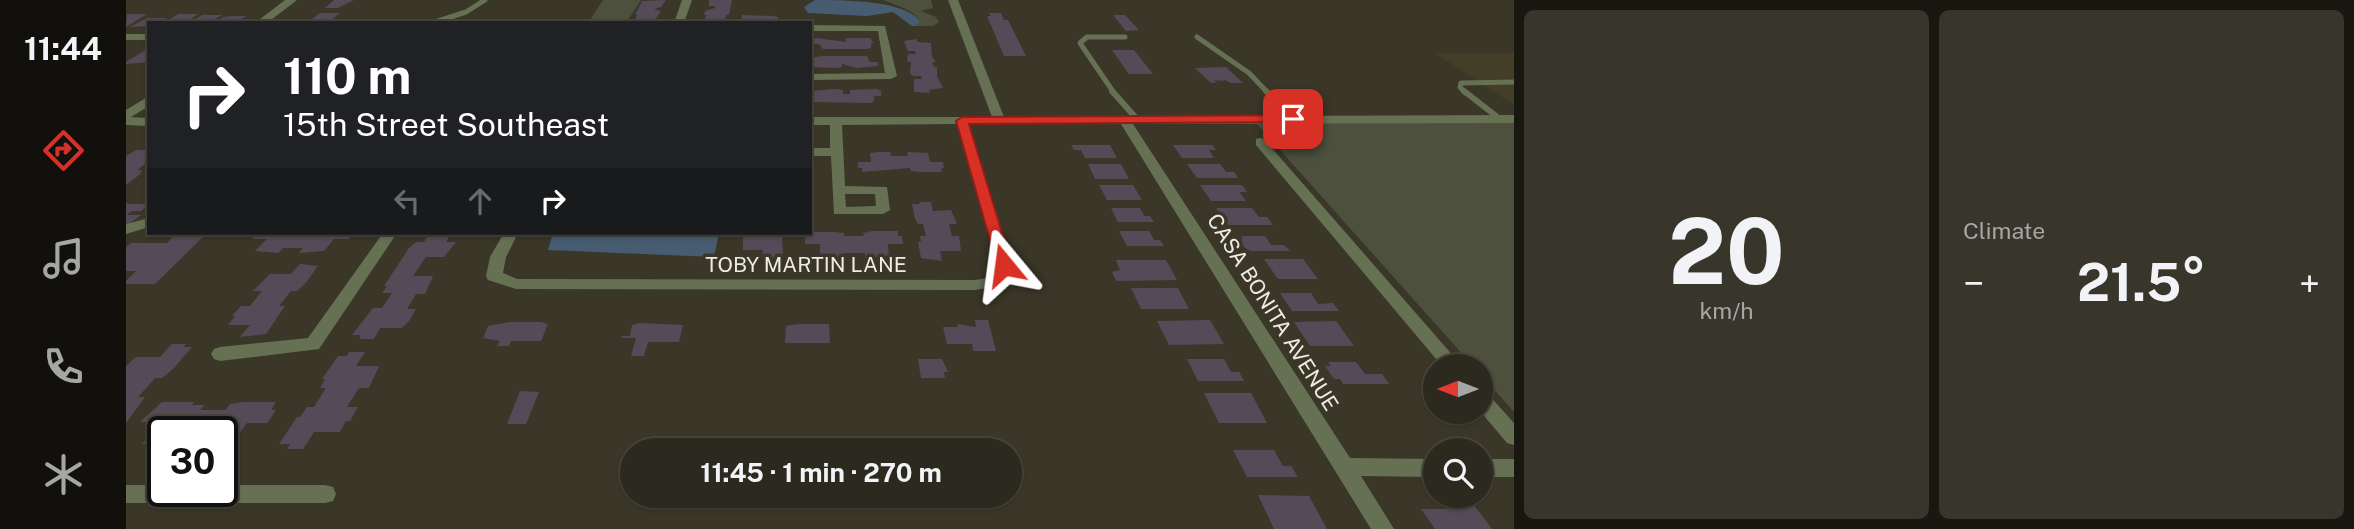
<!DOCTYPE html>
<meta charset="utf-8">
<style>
body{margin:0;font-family:"Public Sans",sans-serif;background:#38352b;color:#f1f3f6;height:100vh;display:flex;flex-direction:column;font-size:26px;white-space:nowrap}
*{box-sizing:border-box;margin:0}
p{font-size:23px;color:#a6a6a4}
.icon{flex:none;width:38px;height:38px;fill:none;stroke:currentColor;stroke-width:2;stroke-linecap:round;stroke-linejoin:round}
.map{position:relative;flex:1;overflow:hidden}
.details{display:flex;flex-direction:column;gap:10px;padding:10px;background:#181710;width:840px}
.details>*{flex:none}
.guide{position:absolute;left:21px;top:21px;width:665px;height:214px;border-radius:0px;box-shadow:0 2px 5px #0004,0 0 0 2px #48453c;background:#202124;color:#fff;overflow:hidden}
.needle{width:46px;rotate:270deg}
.fabs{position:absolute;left:1297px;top:354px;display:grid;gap:14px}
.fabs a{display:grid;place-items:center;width:70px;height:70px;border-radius:50%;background:#2c291e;box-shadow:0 2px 5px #0004,0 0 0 2px #48453c;font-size:35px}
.speed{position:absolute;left:21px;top:416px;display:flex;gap:14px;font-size:35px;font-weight:700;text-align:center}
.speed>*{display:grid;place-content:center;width:91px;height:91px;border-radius:50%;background:#2c291e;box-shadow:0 2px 5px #0004,0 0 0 2px #48453c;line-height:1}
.speed .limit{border:4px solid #111;border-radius:10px;background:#fff;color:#111}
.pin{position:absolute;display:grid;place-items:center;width:60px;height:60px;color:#fff;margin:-30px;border-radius:14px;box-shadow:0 4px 10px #0006}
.me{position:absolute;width:77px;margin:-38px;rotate:344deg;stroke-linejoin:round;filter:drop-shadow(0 0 5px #0008)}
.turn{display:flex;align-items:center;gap:24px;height:147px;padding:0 21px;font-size:32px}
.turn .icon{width:91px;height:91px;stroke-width:2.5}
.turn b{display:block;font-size:49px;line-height:60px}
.lanes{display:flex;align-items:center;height:66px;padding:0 21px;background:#0003;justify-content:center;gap:35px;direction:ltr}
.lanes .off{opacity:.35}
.big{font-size:52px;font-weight:700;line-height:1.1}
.details .widget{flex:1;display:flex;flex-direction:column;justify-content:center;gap:10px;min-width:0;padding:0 24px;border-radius:10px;background:#38352b}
.details .dial{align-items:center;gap:0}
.dial b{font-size:91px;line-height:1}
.heat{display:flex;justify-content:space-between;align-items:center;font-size:38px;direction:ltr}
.details .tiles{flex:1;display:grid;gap:10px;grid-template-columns:repeat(2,1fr)}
.trip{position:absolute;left:494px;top:438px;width:402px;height:70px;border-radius:35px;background:#2c291e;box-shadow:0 2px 5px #0004,0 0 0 2px #48453c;font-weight:700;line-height:70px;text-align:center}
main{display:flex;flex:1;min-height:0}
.tab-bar{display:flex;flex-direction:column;width:126px;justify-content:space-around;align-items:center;background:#12100c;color:#a6a6a4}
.tab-bar .icon{width:49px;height:49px}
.tab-bar .on{color:#d93025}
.tab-bar b{font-size:32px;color:#f1f3f6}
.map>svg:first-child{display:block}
.built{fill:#423e28}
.green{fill:#4c503d}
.water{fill:#475c71}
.building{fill:#554b58}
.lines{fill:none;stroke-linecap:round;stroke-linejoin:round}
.service-far1{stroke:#667153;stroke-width:5}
.service{stroke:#667153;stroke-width:6}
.minor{fill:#667153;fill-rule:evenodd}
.tertiary{fill:#667153;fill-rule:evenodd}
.route{fill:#d93025;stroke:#8d1f18;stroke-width:2}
.labels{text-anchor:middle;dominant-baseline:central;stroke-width:7;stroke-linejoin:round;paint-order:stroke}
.street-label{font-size:21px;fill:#eeece2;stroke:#3a3728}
</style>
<main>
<nav class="tab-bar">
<b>11:44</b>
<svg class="icon on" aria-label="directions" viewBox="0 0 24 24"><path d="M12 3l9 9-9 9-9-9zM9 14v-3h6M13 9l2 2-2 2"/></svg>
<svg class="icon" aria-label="music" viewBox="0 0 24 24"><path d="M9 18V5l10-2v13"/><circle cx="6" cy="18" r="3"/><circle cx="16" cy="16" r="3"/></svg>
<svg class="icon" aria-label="phone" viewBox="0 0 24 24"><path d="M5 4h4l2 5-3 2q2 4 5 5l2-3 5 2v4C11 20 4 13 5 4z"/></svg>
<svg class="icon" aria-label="climate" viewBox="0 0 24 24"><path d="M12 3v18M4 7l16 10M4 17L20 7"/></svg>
</nav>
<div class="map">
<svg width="1388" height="529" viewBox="0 0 1388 529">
<rect width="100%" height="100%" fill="#3a3728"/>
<polygon class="built" points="1309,53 1388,53 1388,105"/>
<g class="green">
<polygon points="477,0 515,0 500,23 462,23"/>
<path d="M757 0H805L807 8 795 11 810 17 813 22 807 26H790L794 22C787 8 770 6 757 0Z"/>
<polygon points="1130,123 1388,123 1388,412 1355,375 1354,366 1347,366"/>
</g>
<g class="water">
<path d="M689 0C715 0 782 0 794 22L790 26H786L767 12 741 16 682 13 678 7Z"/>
<polygon points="427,233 593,233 588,257 422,250"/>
</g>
<g class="building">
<polygon points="208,0 228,0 212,8 199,8"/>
<polygon points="540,0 535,7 528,9 535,11 529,20 532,20 531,23 506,23 512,15 509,15 516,1"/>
<polygon points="583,0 606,0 603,15 600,15 599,19 602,19 601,23 576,23 581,15 578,15 579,11 589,8 589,6 583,6"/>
<polygon points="194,13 214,13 205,20 181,23"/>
<polygon points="863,13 875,13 878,20 882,20 900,56 878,56 861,16 865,16"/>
<polygon points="1,14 21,14 0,27"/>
<polygon points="52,14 72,14 59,23 38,23"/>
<polygon points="76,15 96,15 83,23 63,23"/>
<polygon points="616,15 647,16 652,17 652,20 623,22 615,21"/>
<polygon points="987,15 999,15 1013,30 1000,31"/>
<polygon points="108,16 120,16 110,23 89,23 97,17"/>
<polygon points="21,18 41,18 33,23 23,23 23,26 4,27"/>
<polygon points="690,38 720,42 720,38 744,38 748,43 745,43 745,48 740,49 697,49 693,44 686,44 686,40"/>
<polygon points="791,39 791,42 805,43 806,57 810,62 806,62 808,67 811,67 811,76 817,88 803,90 804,93 788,92 788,79 796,79 795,76 787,76 784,73 785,62 782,62 781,57 783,54 790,54 789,51 782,51 778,41"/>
<polygon points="23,48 23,62 0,64 0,62"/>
<polygon points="986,50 1008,50 1027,74 1003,74"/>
<polygon points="697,56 741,56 744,62 752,62 752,66 731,68 716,64 716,67 710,68 684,67 684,58"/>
<polygon points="1100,67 1117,83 1105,83 1097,79 1098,81 1088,80 1091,82 1085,83 1069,68"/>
<polygon points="709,89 717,90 717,94 724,94 724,90 751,89 755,91 755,96 748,96 748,101 745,103 684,102 684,91"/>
<polygon points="945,145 984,145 991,158 959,158 955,150 948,150"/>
<polygon points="1047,145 1086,145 1090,150 1083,150 1088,158 1056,158"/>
<polygon points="10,150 23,150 23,161 11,170 16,170 13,175 0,185 0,156"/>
<polygon points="753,152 764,152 765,156 782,156 781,152 802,153 804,162 817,162 818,168 815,168 816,172 793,172 785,171 784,168 736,172 736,168 732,168 732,162 745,162 744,153"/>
<polygon points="962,164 995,164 1003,179 969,179"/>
<polygon points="1061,164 1094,164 1100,172 1108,172 1112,178 1071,178"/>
<polygon points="973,185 1007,185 1016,200 981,200"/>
<polygon points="1074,185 1116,185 1121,192 1113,192 1120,201 1085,201"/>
<polygon points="793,202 805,202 807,211 825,210 831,224 823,224 826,236 833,236 835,251 814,251 816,261 795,258 792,242 795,242 794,236 800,236 797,224 792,224 789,219 786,204 794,204"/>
<polygon points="0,203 4,204 23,204 15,211 6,211 1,215 15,215 0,226"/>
<polygon points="985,208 1014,208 1018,216 1024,216 1028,222 992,222"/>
<polygon points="1090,208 1126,208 1133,217 1141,217 1147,225 1102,225"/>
<polygon points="746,231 772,231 772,236 776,236 777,244 762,244 763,256 739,258 739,253 718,253 719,258 705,258 694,257 694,244 679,244 679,236 683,236 684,232 708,232 718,233 718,236 738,236 737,233"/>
<polygon points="993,231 1023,231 1028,240 1034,240 1038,246 1001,246"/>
<polygon points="51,233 81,233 29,284 0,284 0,281 10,271 0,271 0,247 5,243 41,243"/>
<polygon points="131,233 228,233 223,239 208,239 198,251 173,253 177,248 157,248 152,253 129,251 141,239 126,239"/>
<polygon points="625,233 656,235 657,257 636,259 637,250 617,250 617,235"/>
<polygon points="302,235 324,235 320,242 330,242 318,257 300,257 287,276 307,276 299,294 290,294 281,309 290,309 284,320 276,328 254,328 248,339 233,339 235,335 226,335 247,308 256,308 266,293 256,293 261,286 258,286 283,248 290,242 298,242"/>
<polygon points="1115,236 1139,236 1145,245 1158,245 1164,251 1125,251 1119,248 1112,239 1117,239"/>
<polygon points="1138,259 1177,259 1192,279 1152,279"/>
<polygon points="990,260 1040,260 1051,280 990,281 986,272 994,270"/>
<polygon points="174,264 192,266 179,284 171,291 165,291 153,306 159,306 140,334 114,337 124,325 102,325 109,316 106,316 115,306 124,306 136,291 127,291 144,274 165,274"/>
<polygon points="1005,288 1052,288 1063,309 1015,309"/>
<polygon points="1154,293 1185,293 1192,304 1207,303 1213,311 1166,311"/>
<polygon points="849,320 862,320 870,351 847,351 846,344 821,344 817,327 832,327 831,324 850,327"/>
<polygon points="1084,320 1098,344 1043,345 1031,321"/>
<polygon points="1210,321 1228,346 1184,346 1168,322"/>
<polygon points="384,322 415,322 422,324 415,341 385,341 383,346 371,346 374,341 357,338 362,326"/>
<polygon points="514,323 557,325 553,342 522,342 518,356 505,356 510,338 496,338 496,336 504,336 506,325"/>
<polygon points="672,324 703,324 704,343 659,343 660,326"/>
<polygon points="46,344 60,344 57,347 66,347 47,369 36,378 29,378 12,397 19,397 0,423 0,366 10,357 34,357"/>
<polygon points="223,352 239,352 230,366 253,366 243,388 233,388 221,407 232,407 224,421 220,421 214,432 188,432 177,449 161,449 164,444 153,444 171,417 174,417 181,407 188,407 200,388 194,388 199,379 196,379 212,356 221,356"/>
<polygon points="792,359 816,359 822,372 818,372 819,378 795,378"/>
<polygon points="1061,359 1098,359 1105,372 1113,372 1118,381 1072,381"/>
<polygon points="1202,362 1230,362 1239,374 1256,374 1263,384 1217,384 1214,379 1208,379 1199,366 1205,366"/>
<polygon points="394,391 413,392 400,424 381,424"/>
<polygon points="1078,393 1125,393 1141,423 1093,423"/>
<polygon points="36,402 68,402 66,405 79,405 74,410 100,410 104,404 118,402 150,402 145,410 150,410 141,423 121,423 106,443 96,444 96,432 37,432 37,446 16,444 34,422 14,422"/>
<polygon points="1107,450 1148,450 1157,466 1165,466 1172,477 1121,477"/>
<polygon points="1132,495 1183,496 1201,529 1148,529"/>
<polygon points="1327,500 1344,500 1366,529 1309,529 1295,509 1333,509"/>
</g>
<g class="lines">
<g class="service-far1">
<polyline points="306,23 340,12 359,0"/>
<polyline points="1071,37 1123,73 1142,93"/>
<polyline points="988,93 954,43 961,37 999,37"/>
<polyline points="1339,93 1334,87 1335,83 1388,82"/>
</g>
<g class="service">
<polyline points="986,91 1011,119"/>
<polyline points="1140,91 1167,119"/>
<polyline points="1338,91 1374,119"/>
</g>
<g class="minor">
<polygon points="556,0 566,0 558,23 548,23"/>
<path d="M822 0H832L878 117 1388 115V123L1007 124 1224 458 1309 459V477L1235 476 1268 529H1245L995 124H843L887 265 878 285 849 290 390 289 362 280 360 276 364 257 378 233H392L380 257 377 273 391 279 849 280 866 277 871 265 831 124 716 125 719 186 761 187 764 210 757 214H708L705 156H684V148H704V125H684V117H866ZM719 194H749L750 206 720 207Z"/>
<polygon points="684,25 759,26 771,76 765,79 684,80 684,74 759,73 752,31 684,31"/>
<rect x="0" y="34" width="23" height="6"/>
<polygon points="0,117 23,118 23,126 0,125"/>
<polygon points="1134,138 1138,139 1336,366 1316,366 1130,145 1130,139"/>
<polygon points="23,218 23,227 0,234 0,224"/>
<polygon points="257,233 271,233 193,349 94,361 88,359 85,354 88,349 94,347 182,338"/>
<polygon points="1354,391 1361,393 1388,423 1388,445 1381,443 1354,411"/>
<rect x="1354" y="459" width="34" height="18"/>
<polygon points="0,485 37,485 37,492 96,492 96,485 199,485 207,487 210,494 207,501 199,503 0,503"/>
</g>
<g class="tertiary">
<polygon points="159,0 171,0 141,23 129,23"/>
<polygon points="23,96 23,106 0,120 0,110"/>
</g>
</g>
<polygon class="route" points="1167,115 1171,116 1171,122 843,124 886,265 878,270 871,265 830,121 836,117"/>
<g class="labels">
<g class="street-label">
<text x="680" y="264">TOBY MARTIN LANE</text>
<text transform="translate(1147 312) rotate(58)">CASA BONITA AVENUE</text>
</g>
</g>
</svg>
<div class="fabs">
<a><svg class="needle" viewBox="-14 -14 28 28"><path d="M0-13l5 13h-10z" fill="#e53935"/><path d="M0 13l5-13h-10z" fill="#a6a6a4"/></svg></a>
<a><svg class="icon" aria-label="search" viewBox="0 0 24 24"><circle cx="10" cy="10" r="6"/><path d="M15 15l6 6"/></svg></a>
</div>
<div class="speed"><div class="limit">30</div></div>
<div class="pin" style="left:1167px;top:119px;background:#d93025"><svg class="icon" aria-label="arrive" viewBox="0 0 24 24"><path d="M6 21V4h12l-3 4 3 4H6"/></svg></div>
<svg class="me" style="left:878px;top:265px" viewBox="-20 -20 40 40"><path d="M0-17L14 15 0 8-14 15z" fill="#d93025" stroke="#fff" stroke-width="4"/></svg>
<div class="trip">11:45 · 1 min · 270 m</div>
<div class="guide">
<div class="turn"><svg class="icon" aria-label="right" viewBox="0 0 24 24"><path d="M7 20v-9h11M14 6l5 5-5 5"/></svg><div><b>110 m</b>15th Street Southeast</div></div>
<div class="lanes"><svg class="icon off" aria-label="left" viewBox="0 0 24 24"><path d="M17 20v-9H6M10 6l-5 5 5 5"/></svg><svg class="icon off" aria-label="ahead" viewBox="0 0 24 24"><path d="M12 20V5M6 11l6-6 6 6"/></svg><svg class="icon" aria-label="right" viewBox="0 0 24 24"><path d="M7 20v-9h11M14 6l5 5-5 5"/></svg></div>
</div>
</div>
<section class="details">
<div class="tiles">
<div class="widget dial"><b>20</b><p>km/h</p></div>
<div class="widget"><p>Climate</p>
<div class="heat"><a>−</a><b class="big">21.5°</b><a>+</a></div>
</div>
</div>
</section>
</main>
